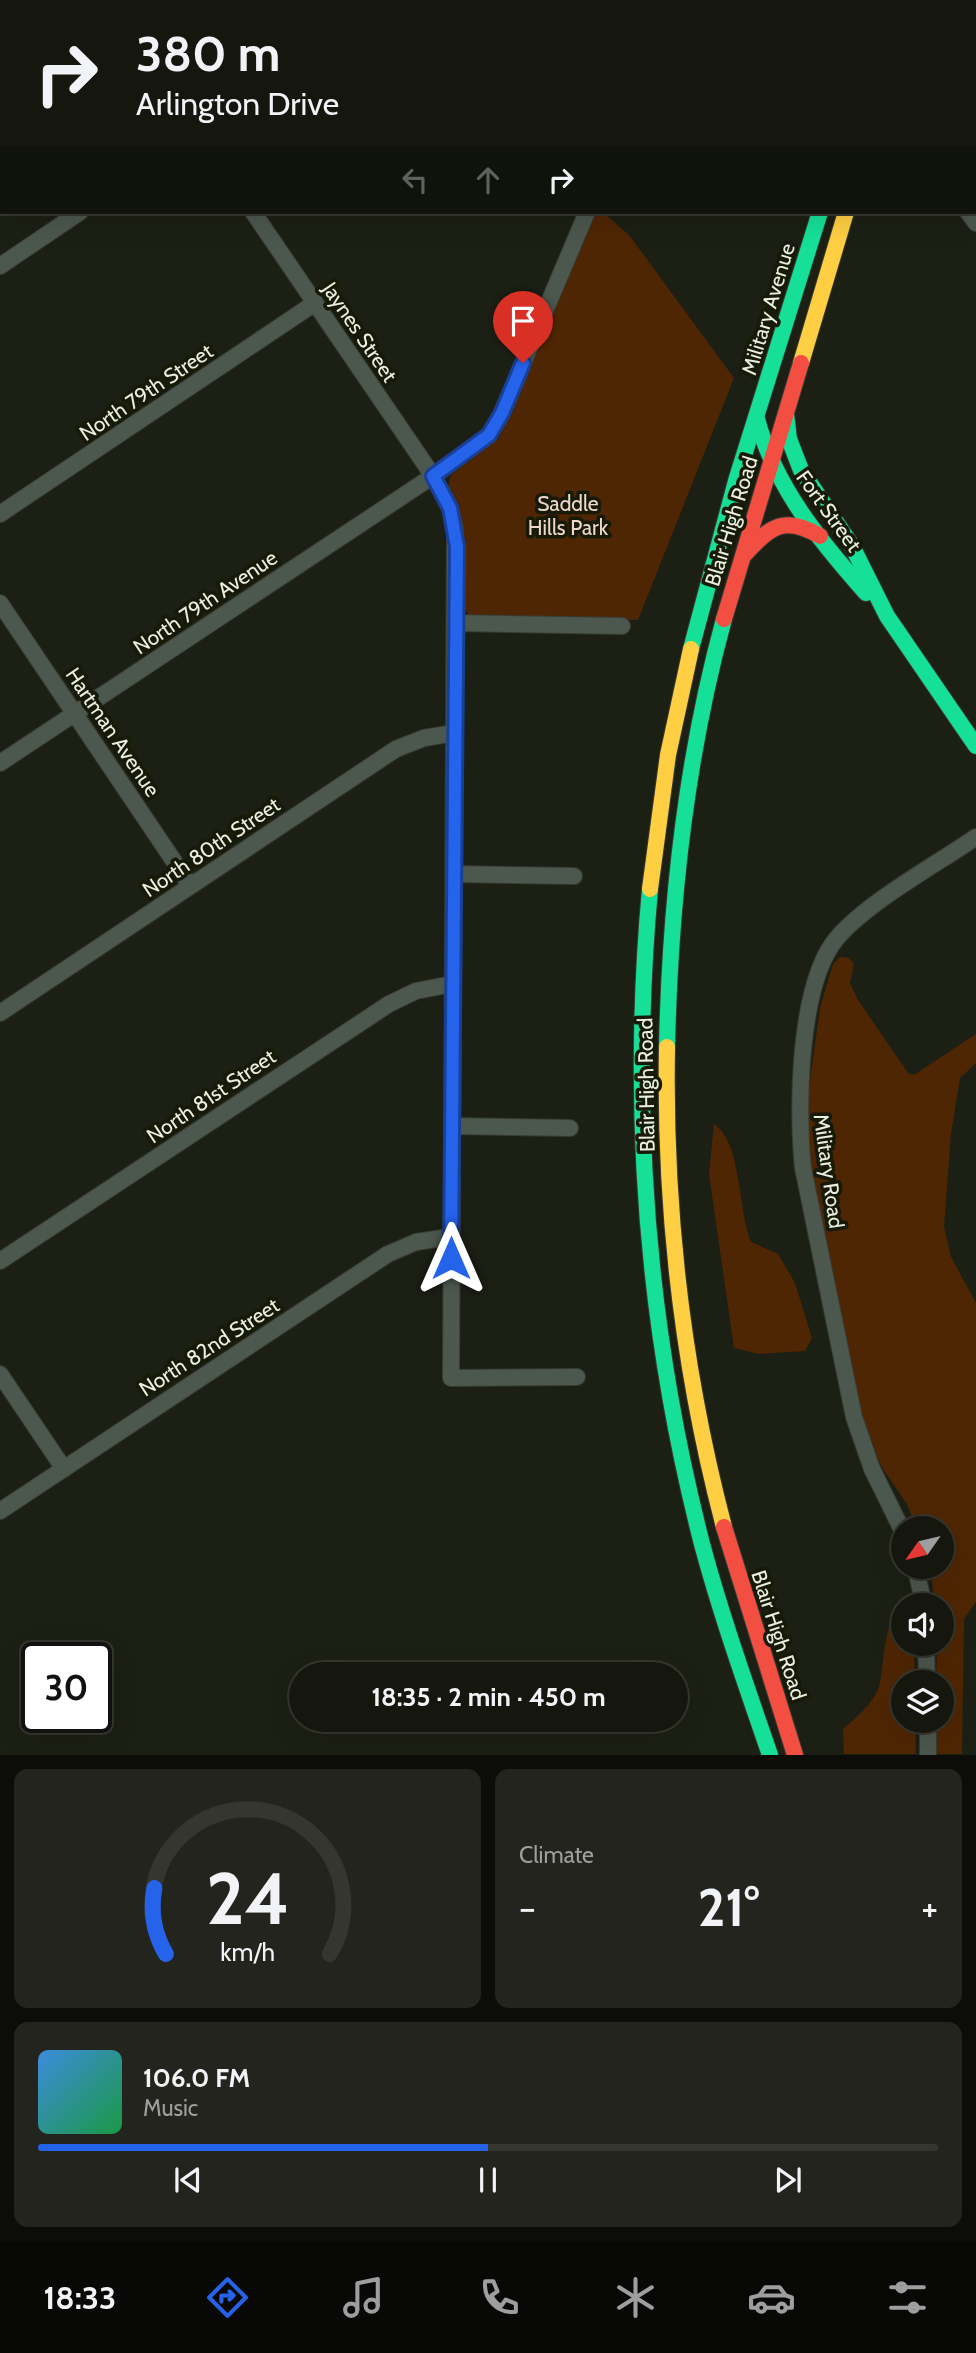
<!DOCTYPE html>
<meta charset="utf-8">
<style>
body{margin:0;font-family:Cabin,sans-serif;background:#22241d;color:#f1f3f6;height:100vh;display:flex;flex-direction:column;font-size:26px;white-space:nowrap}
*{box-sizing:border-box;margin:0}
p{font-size:23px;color:#9d9f9e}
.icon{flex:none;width:38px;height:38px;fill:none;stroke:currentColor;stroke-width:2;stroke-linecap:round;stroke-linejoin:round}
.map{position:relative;height:1755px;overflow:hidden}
.details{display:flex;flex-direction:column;gap:14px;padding:14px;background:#0c0d08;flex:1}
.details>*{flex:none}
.guide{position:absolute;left:0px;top:0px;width:976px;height:214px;box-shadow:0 7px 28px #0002,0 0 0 2px #34362f;background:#15170f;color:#f1f3f6;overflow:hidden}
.needle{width:46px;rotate:236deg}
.controls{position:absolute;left:891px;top:1516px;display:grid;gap:14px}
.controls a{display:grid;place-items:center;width:63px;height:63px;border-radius:50%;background:#15170f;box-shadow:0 7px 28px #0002,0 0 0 2px #34362f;font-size:35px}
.speed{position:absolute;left:21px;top:1642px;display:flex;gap:14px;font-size:35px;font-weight:700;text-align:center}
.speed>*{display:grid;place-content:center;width:91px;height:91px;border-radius:50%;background:#15170f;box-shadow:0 7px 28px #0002,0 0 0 2px #34362f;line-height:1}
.speed .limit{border:4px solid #111;border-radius:10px;background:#fff;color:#111}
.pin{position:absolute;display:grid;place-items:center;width:60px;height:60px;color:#fff;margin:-72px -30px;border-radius:50% 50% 50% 0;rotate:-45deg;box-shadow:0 0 7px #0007}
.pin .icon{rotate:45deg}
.me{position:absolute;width:77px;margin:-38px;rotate:0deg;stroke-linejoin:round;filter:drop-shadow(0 0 5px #0008)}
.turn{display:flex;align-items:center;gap:24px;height:147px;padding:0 21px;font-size:32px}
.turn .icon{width:91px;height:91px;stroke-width:2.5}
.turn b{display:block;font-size:49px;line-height:60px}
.lanes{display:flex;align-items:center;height:66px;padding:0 21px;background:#0003;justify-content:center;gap:35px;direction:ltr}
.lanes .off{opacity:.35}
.big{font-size:52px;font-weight:800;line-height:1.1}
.details .widget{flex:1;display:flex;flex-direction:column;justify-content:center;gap:10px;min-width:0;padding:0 24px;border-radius:14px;background:#22241d}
.details .dial{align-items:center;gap:0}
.dial svg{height:182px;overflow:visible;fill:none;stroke:#34362f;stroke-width:7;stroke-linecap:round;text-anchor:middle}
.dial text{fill:#f1f3f6;stroke:none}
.song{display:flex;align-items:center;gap:21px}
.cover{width:84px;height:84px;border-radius:10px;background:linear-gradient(135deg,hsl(210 70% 55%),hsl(140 70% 35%))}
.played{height:7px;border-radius:4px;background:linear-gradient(90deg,#2563eb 50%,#34362f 50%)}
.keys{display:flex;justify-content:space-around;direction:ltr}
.heat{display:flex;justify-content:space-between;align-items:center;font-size:38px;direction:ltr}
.details .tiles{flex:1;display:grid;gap:14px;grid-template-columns:1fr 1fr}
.widget:last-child{grid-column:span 2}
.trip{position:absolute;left:289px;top:1662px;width:399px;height:70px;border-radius:35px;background:#15170f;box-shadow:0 7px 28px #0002,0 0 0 2px #34362f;font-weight:800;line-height:70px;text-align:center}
.tab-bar{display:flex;height:112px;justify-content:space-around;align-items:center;background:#080906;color:#9d9f9e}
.tab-bar .icon{width:49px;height:49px}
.tab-bar .on{color:#2563eb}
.tab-bar b{font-size:32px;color:#f1f3f6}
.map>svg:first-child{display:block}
.green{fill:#4f2604}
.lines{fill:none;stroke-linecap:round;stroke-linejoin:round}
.street-casing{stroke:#383b32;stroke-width:18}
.fast-casing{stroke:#383b32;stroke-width:18}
.slow-casing{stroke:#383b32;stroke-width:18}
.jam-casing{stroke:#383b32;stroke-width:18}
.street{stroke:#4c574e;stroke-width:16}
.fast{stroke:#16e098;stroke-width:16}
.slow{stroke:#ffcf43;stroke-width:16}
.jam{stroke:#f24e42;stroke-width:16}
.route-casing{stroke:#184099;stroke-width:18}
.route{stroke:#2563eb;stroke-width:12}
.labels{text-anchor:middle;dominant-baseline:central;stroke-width:7;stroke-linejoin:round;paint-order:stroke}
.street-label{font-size:21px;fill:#ebefe1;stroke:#161a06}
.park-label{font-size:21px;fill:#efd8cb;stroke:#161a06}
</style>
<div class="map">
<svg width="976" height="1755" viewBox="0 0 976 1755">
<rect width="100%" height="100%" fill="#1c1f14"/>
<g class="green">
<polygon points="606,215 629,235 734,378 638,620 469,616 463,606 463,533 459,510 448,487 451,475 498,439 591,221 594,216"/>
<polygon points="840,957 849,958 854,964 850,983 858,1000 908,1073 914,1075 976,1034 976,1063 960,1078 951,1134 944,1227 951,1257 976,1303 976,1602 964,1619 962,1754 937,1754 937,1720 942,1720 942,1682 936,1682 937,1643 942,1643 942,1605 935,1605 930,1566 942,1566 942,1528 916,1528 907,1504 881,1466 860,1410 810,1167 805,1117 820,1008 833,964"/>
<path d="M714 1124C742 1143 738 1210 751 1242L778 1254 795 1283 812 1338 805 1351 759 1354 734 1348 709 1174Z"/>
<path d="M903 1618V1643H914L915 1682H903V1720H915L916 1754H844L843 1729C894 1687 875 1683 889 1627Z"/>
</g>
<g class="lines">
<defs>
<g id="street">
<polyline points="110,0 111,2"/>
<polyline points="478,0 479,2"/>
<polyline points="975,33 976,31"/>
<polyline points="253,212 433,476 450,508 455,529 451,1378 577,1377"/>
<polyline points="968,212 976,223"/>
<polyline points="0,266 80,212"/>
<polyline points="0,514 315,303"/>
<polyline points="0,603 190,885"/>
<polyline points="457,623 622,626"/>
<polyline points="0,763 433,476 489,435 502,413 587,212"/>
<polyline points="455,874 574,876"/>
<polyline points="0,1013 396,749 424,738 454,733"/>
<polyline points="453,1126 570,1128"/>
<polyline points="0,1261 389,1004 416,991 452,984"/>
<polyline points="0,1374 64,1469"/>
<polyline points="0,1511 388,1254 416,1242 450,1237"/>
<path d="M903 1532 872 1469 854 1417 803 1168C797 1110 798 984 837 938 869 901 934 866 976 837"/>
<polyline points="915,1566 924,1605"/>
<polyline points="926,1643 927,1682"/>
<polyline points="928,1720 928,1755"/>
</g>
<g id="fast">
<polyline points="883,2 884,0"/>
<polyline points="911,2 912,0"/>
<polyline points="786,414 789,439 801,470 852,546 887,616 976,746"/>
<path d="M757 419C775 487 820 541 866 593"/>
<polyline points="691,649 736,481 820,212"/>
<path d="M650 889C630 1108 647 1330 702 1544 721 1615 746 1685 770 1755"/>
<path d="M667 1047C670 903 686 758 724 619"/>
</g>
<g id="slow">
<polyline points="11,2 14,0"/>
<polyline points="801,363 846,212"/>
<polyline points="650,889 668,755 691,649"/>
<path d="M667 1047C664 1209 683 1371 724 1527"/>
</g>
<g id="jam">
<path d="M745 554C770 526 785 515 820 536"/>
<polyline points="724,619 801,363"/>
<polyline points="724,1527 795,1755"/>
</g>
</defs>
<use href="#street" class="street-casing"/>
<use href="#fast" class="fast-casing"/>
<use href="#slow" class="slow-casing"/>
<use href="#jam" class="jam-casing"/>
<use href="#street" class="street"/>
<use href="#fast" class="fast"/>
<use href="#slow" class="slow"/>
<use href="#jam" class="jam"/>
</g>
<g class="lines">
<defs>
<polyline id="route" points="451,1258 457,547 450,508 433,476 489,435 502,413 523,363"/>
</defs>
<use href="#route" class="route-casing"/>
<use href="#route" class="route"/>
</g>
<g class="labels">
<g class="street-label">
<text transform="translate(768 309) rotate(-73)">Military Avenue</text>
<text transform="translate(360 332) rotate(56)">Jaynes Street</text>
<text transform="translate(146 392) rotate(-34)">North 79th Street</text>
<text transform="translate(829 511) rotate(54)">Fort Street</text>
<text transform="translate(731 521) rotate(-73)">Blair High Road</text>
<text transform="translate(205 602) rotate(-34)">North 79th Avenue</text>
<text transform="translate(113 732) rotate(56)">Hartman Avenue</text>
<text transform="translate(211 847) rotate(-34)">North 80th Street</text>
<text transform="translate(646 1085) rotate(-91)">Blair High Road</text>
<text transform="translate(211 1096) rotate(-34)">North 81st Street</text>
<text transform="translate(829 1171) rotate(82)">Military Road</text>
<text transform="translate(209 1347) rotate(-33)">North 82nd Street</text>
<text transform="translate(779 1635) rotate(72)">Blair High Road</text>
</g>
<g class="park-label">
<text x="568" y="503">Saddle<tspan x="568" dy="24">Hills Park</tspan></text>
</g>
</g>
</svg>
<div class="controls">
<a><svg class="needle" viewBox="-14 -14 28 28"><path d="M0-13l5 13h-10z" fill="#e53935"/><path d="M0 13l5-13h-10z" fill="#9d9f9e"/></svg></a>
<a><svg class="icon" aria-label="sound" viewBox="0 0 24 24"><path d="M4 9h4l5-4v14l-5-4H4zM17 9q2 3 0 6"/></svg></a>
<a><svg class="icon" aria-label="layers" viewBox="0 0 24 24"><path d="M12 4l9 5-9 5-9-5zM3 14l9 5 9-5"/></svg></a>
</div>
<div class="speed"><div class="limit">30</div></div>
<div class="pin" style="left:523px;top:363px;background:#d93025"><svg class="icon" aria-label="arrive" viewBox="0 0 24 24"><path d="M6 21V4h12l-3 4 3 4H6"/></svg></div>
<svg class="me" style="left:451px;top:1258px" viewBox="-20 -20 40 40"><path d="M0-17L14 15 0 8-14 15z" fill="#2563eb" stroke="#fff" stroke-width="4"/></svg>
<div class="trip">18:35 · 2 min · 450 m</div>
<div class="guide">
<div class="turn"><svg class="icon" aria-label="right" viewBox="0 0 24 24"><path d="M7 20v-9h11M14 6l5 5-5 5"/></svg><div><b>380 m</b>Arlington Drive</div></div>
<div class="lanes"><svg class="icon off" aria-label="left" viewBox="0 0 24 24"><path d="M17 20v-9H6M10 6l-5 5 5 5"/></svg><svg class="icon off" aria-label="ahead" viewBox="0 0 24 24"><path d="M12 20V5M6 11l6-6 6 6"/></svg><svg class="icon" aria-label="right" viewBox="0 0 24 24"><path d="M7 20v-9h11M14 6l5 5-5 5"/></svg></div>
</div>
</div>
<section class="details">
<div class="tiles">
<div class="widget dial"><svg viewBox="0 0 100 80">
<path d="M14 69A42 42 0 1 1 86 69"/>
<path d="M14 69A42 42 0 0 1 9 40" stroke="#2563eb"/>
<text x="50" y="56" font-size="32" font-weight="700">24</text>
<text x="50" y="72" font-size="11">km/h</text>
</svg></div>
<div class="widget"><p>Climate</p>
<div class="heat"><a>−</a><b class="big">21°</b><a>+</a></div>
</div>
<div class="widget">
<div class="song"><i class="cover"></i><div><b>106.0 FM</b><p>Music</p></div></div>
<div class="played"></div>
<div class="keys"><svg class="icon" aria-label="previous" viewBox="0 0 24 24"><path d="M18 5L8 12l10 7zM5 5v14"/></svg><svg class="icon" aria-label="pause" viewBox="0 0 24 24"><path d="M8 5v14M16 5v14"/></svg><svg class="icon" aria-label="next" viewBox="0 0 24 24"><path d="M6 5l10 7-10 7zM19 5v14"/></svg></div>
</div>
</div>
</section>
<nav class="tab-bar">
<b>18:33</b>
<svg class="icon on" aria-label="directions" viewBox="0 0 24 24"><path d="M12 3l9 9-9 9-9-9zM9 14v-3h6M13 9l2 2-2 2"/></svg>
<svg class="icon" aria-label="music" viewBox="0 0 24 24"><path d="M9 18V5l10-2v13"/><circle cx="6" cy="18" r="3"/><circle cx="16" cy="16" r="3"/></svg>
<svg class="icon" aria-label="phone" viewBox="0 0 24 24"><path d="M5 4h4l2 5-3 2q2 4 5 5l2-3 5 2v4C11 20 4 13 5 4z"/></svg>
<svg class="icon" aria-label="climate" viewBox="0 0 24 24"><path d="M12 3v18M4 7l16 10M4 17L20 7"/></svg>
<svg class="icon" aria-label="car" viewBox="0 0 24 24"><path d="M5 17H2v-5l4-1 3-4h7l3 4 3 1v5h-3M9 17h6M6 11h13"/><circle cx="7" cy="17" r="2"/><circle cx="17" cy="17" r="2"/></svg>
<svg class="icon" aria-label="filters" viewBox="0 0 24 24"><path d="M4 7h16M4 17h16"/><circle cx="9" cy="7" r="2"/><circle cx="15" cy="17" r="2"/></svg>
</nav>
